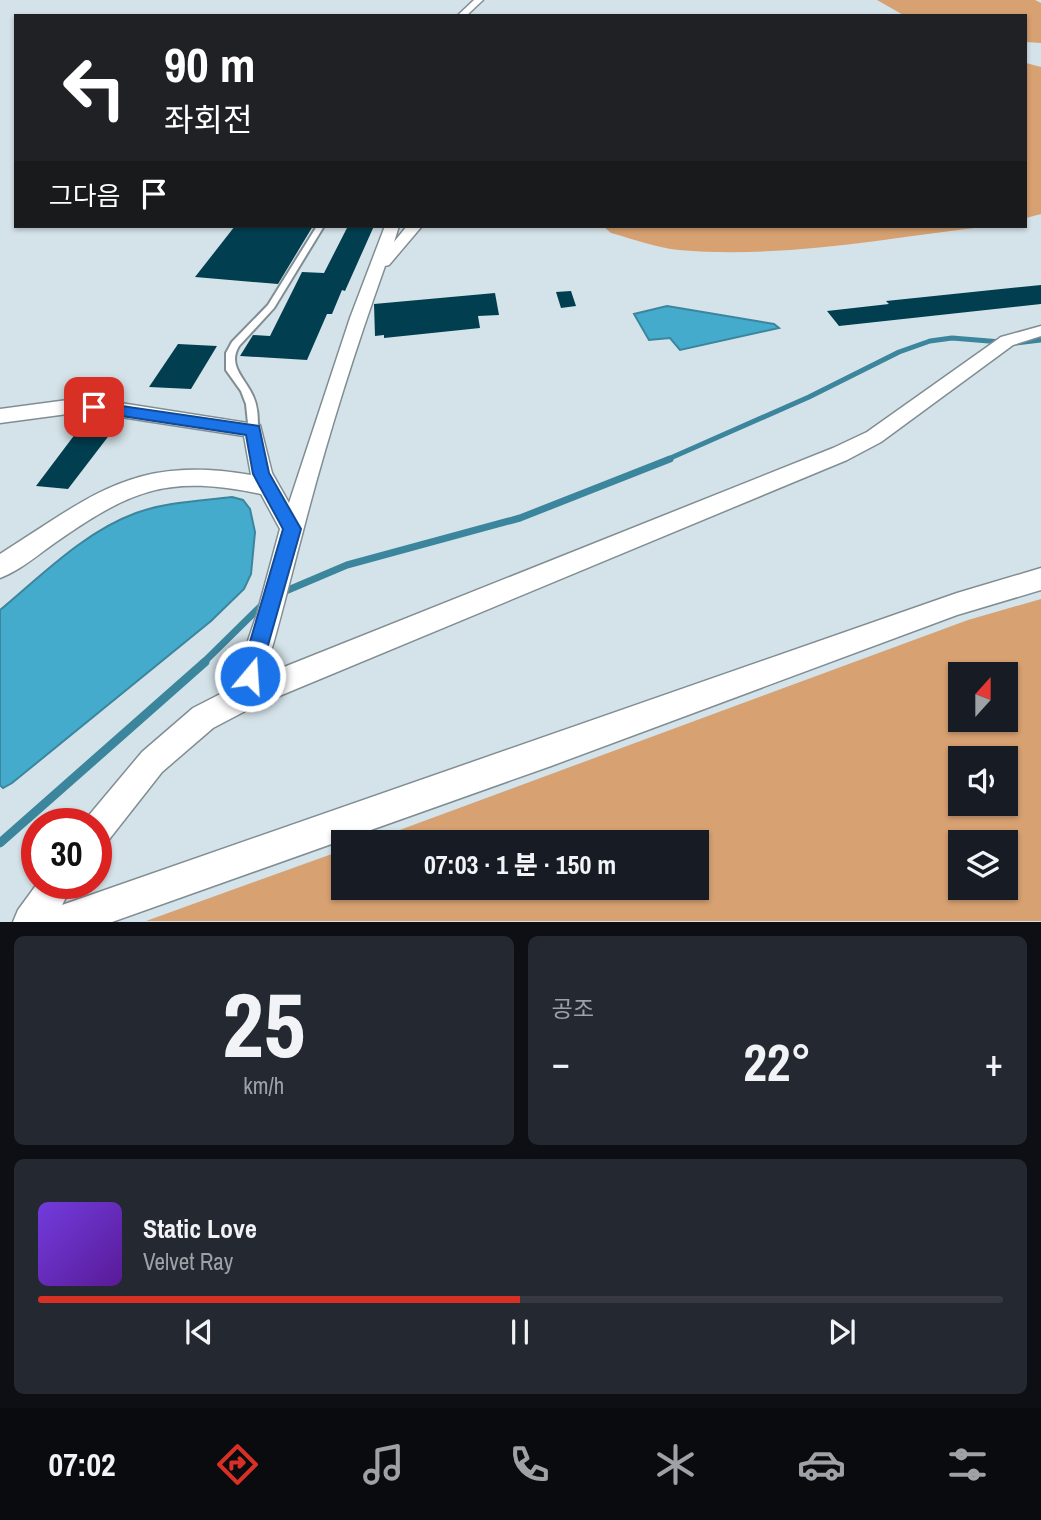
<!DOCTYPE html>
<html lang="ko">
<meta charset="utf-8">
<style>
body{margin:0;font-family:"Archivo Narrow","Noto Sans KR",sans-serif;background:#242831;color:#f1f3f6;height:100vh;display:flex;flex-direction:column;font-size:26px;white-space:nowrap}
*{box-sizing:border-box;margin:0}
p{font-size:23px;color:#9ea1a6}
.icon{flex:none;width:38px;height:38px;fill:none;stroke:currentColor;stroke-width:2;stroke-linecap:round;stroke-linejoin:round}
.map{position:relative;height:922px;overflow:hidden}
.panel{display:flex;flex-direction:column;gap:14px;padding:14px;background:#0d0f14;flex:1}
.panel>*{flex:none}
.guide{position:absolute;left:14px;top:14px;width:1013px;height:214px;border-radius:0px;box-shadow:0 2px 5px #0004;background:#202124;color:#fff;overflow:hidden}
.needle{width:46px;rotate:21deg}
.controls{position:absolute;left:948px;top:662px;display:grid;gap:14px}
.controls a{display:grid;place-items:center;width:70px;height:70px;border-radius:0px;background:#171b24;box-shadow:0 2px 5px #0004;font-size:35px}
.speed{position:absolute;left:21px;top:808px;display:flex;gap:14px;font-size:35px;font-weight:700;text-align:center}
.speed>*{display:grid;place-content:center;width:91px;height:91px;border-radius:50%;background:#171b24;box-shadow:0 2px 5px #0004;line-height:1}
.speed .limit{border:10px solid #d22;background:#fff;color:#111}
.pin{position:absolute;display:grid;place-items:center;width:60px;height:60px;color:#fff;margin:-30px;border-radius:14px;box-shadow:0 4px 10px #0006}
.me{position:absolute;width:77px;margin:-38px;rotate:18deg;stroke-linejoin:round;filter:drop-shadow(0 0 5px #0008)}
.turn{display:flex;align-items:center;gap:24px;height:147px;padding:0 35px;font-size:32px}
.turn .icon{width:91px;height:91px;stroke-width:2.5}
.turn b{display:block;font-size:49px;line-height:60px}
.then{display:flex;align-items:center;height:66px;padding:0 35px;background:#0003;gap:14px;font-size:26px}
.big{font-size:52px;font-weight:800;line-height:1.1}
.panel .tile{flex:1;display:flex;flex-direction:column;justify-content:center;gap:10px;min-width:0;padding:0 24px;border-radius:10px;background:#242831}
.panel .dial{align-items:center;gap:0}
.dial b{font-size:91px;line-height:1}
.song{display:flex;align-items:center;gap:21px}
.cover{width:84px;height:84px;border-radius:10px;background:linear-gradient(135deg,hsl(260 70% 55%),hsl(270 70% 35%))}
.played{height:7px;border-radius:4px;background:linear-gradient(90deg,#d93025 50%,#363941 50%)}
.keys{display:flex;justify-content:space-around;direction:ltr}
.heat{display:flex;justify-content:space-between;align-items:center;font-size:38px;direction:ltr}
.panel .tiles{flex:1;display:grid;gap:14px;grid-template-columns:1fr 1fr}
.tile:last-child{grid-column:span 2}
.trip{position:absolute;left:331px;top:830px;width:378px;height:70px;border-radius:0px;background:#171b24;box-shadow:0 2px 5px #0004;font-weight:800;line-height:70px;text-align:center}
.menu{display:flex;height:112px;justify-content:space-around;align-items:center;background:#090b0e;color:#9ea1a6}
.menu .icon{width:49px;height:49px}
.menu .active{color:#d93025}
.menu b{font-size:32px;color:#f1f3f6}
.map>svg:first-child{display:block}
.green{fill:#d7a172;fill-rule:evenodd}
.water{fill:#44abcc;stroke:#3b859d;stroke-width:2}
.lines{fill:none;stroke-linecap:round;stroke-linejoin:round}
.stream-far2{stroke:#3b859d;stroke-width:5}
.stream-far1{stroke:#3b859d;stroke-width:7}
.stream{stroke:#3b859d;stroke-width:9}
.building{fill:#013f50}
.service-casing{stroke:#808e93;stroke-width:4}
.minor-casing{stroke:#808e93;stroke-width:3}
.service{fill:#fff;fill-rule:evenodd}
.minor{fill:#fff;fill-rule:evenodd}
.route{fill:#1a73e8;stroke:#114b97;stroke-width:2}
</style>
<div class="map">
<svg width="1041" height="922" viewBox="0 0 1041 922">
<rect width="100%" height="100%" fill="#d4e3e9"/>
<g class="green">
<polygon points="877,0 1035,0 1041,3 1041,43 1026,42 1026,16 927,14 905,16"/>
<polygon points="1026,63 1041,67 1041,214 1026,218"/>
<path d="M603 226H990C888 238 782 259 679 250 657 248 633 239 611 233Z"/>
<path d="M1041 599V921H146L343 850V887H696V842H367L968 620ZM961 674H1006V719H961ZM961 758H1006V803H961ZM961 842H1006V887H961Z"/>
</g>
<g class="water">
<polygon points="667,306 774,324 779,328 680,350 670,338 649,340 634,314"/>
<path d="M232 497 243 500 250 509 255 532 251 574 244 589 211 621 12 783 3 788 0 785V610C42 575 84 532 136 513 166 502 200 501 232 497Z"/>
</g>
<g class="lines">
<g class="stream-far2">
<polyline points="1015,343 1041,340"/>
<polyline points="666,460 809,397 899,352 930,341 952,338 1001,342"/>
</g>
<g class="stream-far1">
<polyline points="281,593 347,565 520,518 670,459"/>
<polyline points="203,663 265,602"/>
</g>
<polyline class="stream" points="0,843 205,662"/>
</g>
<g class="building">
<polygon points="235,226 313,226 278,284 195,277"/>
<polygon points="348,226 374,226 345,291 342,290 332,314 327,314 307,360 240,356 253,335 270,336 302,272 324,273"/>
<polygon points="1041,285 1041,304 839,326 827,311 889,304 886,301"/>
<polygon points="571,291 576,306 561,308 556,292"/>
<polygon points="495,293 499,315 478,316 480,328 384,338 384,335 375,336 374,304"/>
<polygon points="178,344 217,346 191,389 149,387"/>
<polygon points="85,421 117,425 68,489 36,486"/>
</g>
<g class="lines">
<defs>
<path id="service" d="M317 226H324L274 308 239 346C227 366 245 378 253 396 258 407 258 418 258 430L253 434 249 433 246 404 241 391 226 370V353L232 342 268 305Z"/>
<g id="minor">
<polygon points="474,0 483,0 466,16 457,16"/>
<path d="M385 226H399L394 242 407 226H422L389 265 385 266C354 353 326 442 303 531 290 579 279 627 264 675L833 448 867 432 1001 337 1041 326V336L1013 345 881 442 847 460 253 707 213 728 162 772 107 842 96 847V824H83L85 820 142 752 193 708 232 688 257 614 280 529 261 494C170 475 134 488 59 540 40 553 21 570 0 578V554C93 495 134 455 251 475L244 436 114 416 75 413 0 423V409L75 399 114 402 260 425 272 473 289 503 350 318Z"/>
<polygon points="1041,568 1041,590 957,615 551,766 112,922 13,922 18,910 37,884 73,884 62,905 957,593"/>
</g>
</defs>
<use href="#service" class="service-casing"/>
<use href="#minor" class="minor-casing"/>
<use href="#service" class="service"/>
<use href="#minor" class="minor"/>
</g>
<polygon class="route" points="94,402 259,426 269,473 301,529 257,684 250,687 243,684 240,676 283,529 253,474 246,435 89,411 87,407"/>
</svg>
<div class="controls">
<a><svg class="needle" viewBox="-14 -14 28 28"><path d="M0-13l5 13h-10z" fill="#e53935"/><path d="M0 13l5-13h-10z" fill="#9ea1a6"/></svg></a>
<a><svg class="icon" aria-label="sound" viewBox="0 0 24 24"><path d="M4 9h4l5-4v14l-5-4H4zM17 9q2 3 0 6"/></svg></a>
<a><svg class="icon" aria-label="layers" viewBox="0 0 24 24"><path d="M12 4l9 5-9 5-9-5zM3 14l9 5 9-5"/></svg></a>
</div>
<div class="speed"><div class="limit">30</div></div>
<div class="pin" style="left:94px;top:407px;background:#d93025"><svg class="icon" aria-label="arrive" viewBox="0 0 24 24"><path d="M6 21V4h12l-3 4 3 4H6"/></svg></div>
<svg class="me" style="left:250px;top:676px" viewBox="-20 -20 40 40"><circle r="17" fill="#1a73e8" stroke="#fff" stroke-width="3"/><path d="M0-11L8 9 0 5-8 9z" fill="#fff"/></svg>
<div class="trip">07:03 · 1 분 · 150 m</div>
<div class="guide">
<div class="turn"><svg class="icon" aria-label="left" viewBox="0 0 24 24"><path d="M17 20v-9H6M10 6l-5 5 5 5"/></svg><div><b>90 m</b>좌회전</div></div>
<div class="then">그다음<svg class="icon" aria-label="arrive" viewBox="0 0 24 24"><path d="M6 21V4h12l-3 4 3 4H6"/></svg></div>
</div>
</div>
<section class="panel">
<div class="tiles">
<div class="tile dial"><b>25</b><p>km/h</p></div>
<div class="tile"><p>공조</p>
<div class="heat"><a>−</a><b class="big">22°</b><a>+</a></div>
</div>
<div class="tile">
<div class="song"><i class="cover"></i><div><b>Static Love</b><p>Velvet Ray</p></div></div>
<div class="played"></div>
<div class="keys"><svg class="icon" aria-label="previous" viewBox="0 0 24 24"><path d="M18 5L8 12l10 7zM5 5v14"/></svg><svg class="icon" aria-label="pause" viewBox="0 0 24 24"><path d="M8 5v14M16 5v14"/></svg><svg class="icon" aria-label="next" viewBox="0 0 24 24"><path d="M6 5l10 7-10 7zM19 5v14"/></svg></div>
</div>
</div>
</section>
<nav class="menu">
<b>07:02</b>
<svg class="icon active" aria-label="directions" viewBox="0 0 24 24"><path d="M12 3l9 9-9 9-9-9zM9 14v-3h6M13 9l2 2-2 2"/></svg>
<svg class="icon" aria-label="music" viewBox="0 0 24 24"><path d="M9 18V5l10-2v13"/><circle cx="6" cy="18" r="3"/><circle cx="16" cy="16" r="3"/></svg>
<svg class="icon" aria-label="phone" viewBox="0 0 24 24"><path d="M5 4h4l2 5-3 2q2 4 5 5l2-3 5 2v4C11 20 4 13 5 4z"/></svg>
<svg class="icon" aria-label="climate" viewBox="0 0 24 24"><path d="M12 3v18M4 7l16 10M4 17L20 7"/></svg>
<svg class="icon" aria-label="car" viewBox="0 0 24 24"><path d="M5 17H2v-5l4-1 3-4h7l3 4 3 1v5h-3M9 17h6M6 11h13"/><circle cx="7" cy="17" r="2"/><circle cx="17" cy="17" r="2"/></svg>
<svg class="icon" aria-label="filters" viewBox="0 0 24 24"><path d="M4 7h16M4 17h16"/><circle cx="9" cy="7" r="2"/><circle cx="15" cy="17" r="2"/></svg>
</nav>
